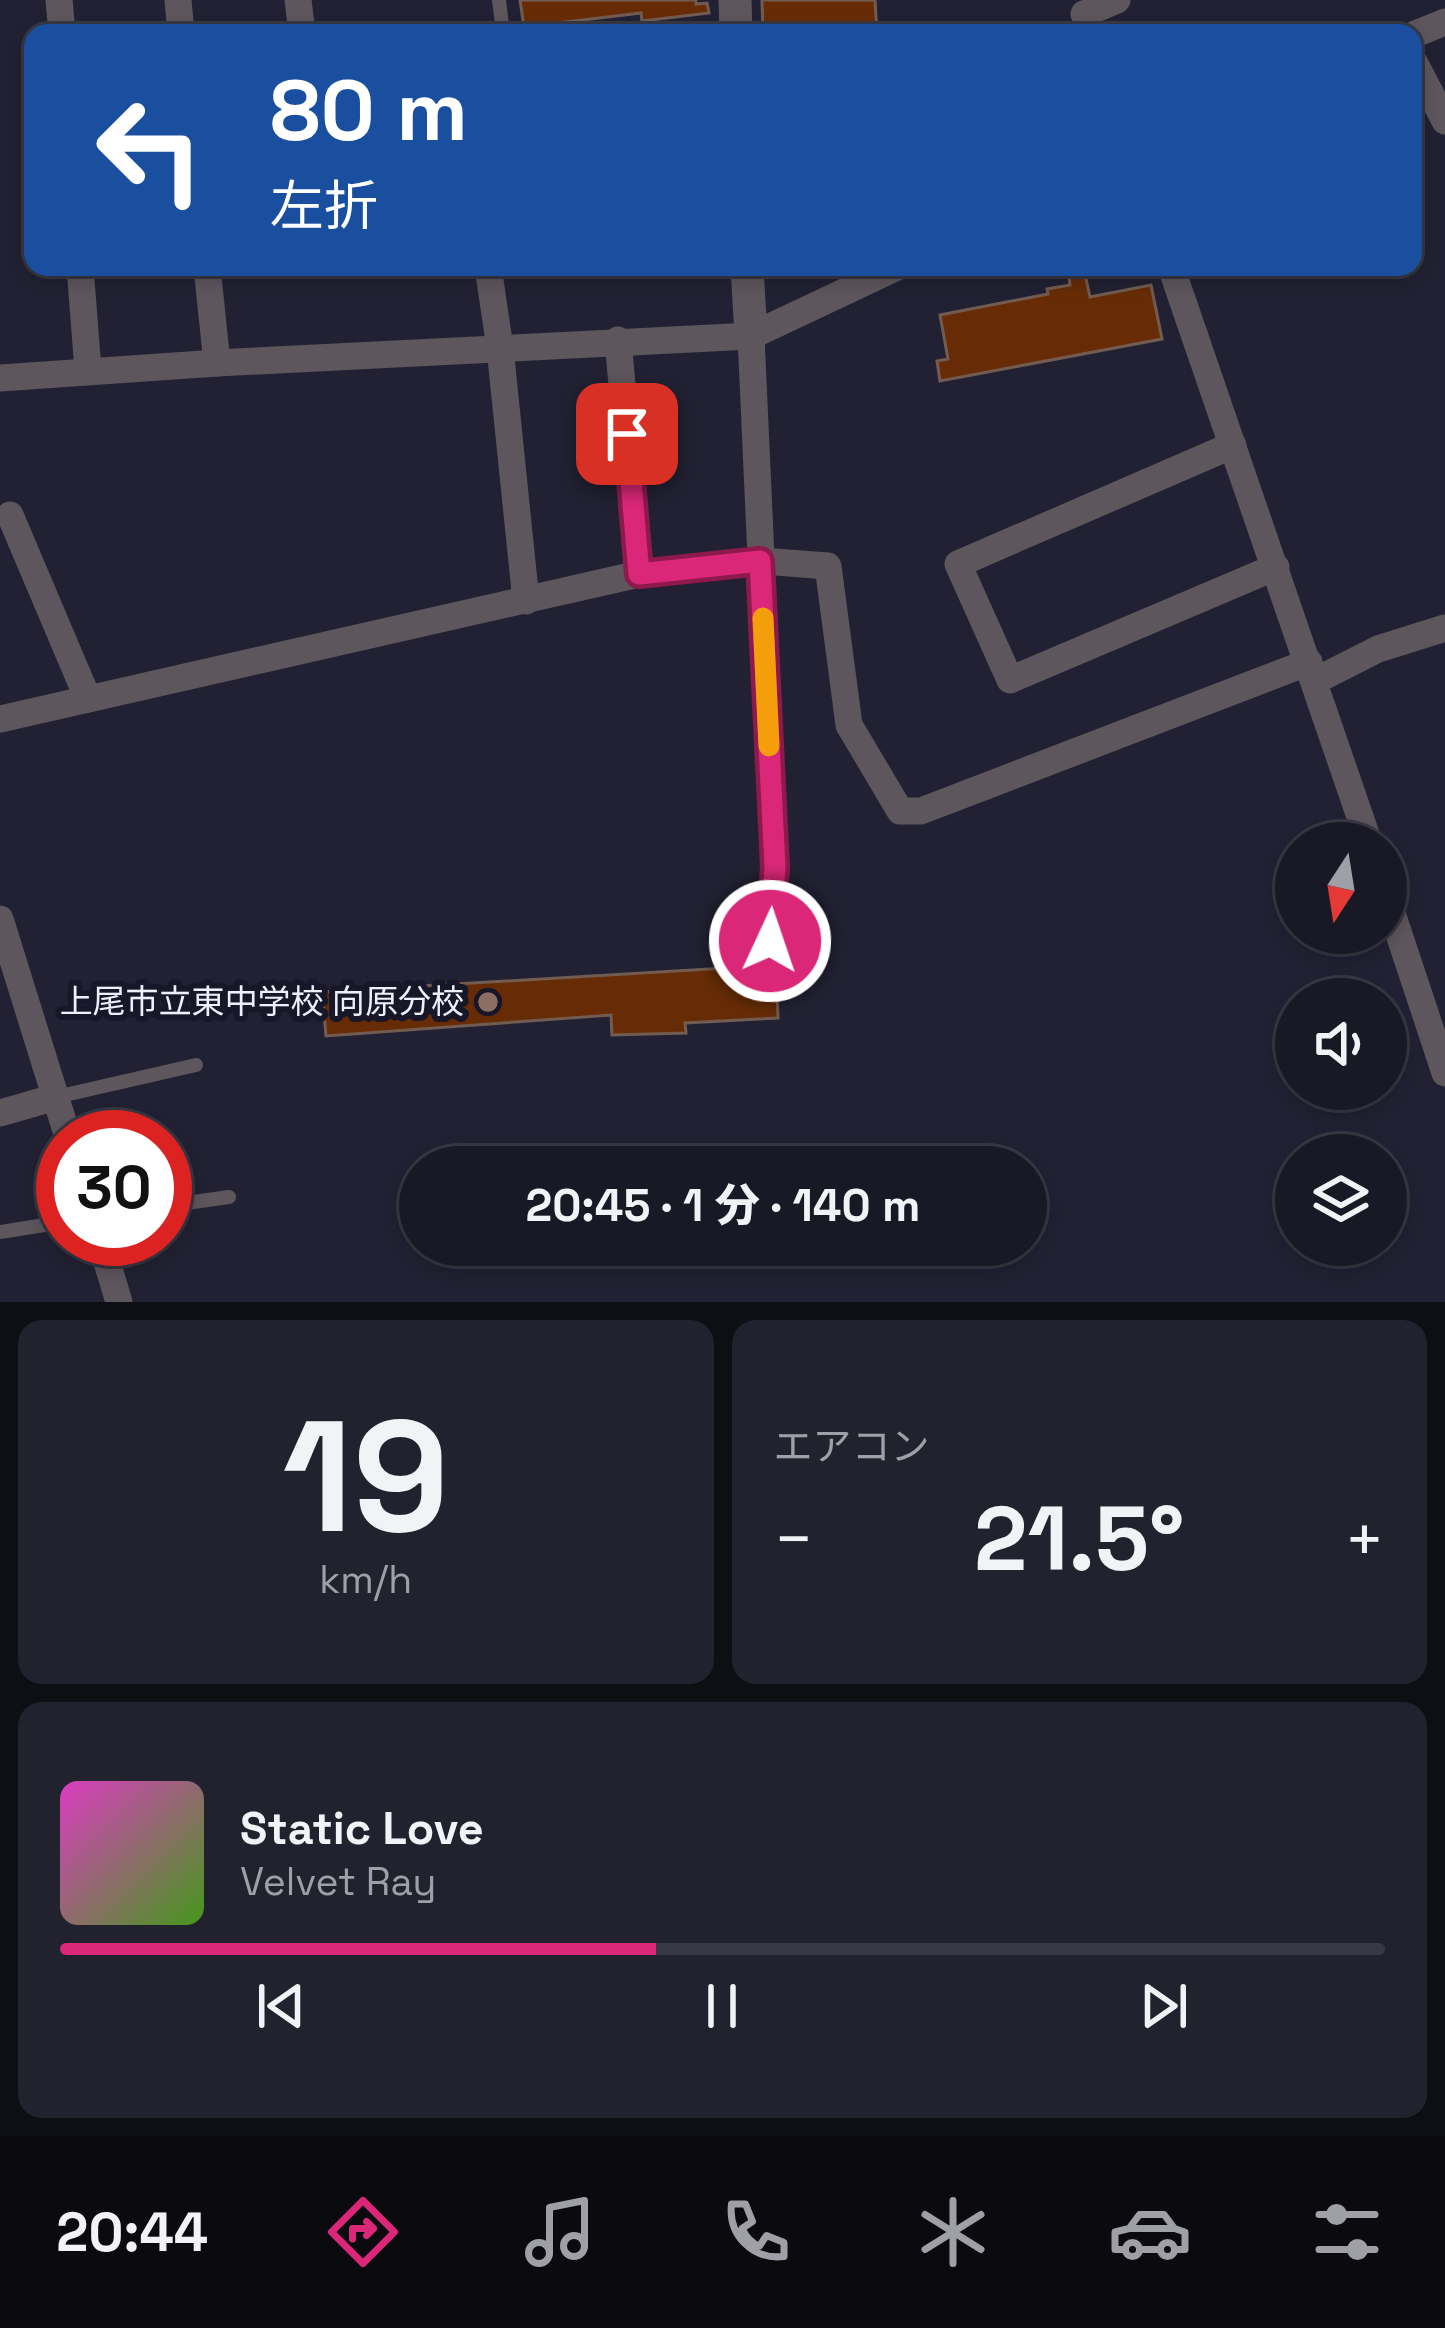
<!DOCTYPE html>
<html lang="ja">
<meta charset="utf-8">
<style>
body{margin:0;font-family:"Space Grotesk","Noto Sans JP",sans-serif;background:#22222e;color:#f1f3f6;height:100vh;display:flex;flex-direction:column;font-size:45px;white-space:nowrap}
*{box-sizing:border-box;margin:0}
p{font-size:39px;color:#9fa0a7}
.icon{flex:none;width:66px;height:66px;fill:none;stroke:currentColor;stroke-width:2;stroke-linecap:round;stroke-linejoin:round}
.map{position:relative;height:1302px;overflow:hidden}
.panel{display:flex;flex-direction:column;gap:18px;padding:18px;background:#0e0e15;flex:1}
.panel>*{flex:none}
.banner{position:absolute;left:24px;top:24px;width:1398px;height:252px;border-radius:24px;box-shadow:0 6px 18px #0003,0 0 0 3px #373843;background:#1a4fa0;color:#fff;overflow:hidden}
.needle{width:78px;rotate:192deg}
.controls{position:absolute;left:1275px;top:822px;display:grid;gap:24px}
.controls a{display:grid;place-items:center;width:132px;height:132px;border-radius:50%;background:#191926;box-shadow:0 6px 18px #0003,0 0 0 3px #373843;font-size:60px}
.speed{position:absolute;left:36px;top:1110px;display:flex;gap:24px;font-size:60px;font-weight:700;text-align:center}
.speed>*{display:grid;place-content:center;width:156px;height:156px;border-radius:50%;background:#191926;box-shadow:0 6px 18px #0003,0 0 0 3px #373843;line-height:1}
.speed .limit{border:18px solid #d22;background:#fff;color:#111}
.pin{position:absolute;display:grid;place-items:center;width:102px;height:102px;color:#fff;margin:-51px;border-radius:24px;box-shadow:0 6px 18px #0006}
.me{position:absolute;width:132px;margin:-66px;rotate:3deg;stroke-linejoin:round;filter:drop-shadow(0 0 9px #0008)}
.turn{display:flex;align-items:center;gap:42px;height:252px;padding:0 48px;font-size:54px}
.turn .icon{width:156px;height:156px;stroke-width:2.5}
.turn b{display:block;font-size:84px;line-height:102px}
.big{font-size:90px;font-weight:800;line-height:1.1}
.panel .widget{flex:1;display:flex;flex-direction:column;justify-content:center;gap:18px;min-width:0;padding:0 42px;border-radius:24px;background:#22222e}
.panel .dial{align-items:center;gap:0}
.dial b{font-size:156px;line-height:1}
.song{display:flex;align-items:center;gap:36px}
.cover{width:144px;height:144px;border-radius:18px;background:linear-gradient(135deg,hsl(310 70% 55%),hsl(100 70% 35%))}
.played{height:12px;border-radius:6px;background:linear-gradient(90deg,#db2777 45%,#373843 45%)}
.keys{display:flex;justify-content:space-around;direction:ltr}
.heat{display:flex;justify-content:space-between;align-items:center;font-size:66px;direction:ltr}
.panel .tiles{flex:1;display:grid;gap:18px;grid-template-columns:1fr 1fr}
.widget:last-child{grid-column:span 2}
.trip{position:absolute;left:399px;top:1146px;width:648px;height:120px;border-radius:60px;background:#191926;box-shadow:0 6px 18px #0003,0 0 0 3px #373843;font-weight:800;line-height:120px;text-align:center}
.menu{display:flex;height:192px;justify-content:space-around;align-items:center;background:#0a0a0f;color:#9fa0a7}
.menu .icon{width:84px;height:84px}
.menu .on{color:#db2777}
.menu b{font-size:54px;color:#f1f3f6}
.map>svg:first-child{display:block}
.building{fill:#672c05;stroke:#725c51;stroke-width:3}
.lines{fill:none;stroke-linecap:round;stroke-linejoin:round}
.service{stroke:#5e565d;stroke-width:14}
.minor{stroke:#5e565d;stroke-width:27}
.tertiary{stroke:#5e565d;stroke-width:33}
.route-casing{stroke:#8e194d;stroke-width:30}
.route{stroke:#db2777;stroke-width:21}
.slow{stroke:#f59e0b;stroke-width:21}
.education-dot{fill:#8d6e63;stroke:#181729;stroke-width:4.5}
.labels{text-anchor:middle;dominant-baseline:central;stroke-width:12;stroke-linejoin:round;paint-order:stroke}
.poi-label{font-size:33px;fill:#efeffc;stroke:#181729;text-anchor:end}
</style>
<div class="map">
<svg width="1445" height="1302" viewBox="0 0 1445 1302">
<rect width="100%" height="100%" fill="#212133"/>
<g class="building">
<polygon points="520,0 696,0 696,4 707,3 709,13 642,21 641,13 524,27"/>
<polygon points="762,0 875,0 877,33 763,33"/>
<polygon points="1085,274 1090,297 1151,285 1162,339 940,381 937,361 948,359 940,315 1048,294 1047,289 1070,285 1069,277"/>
<polygon points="776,965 778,1018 685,1023 686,1033 612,1035 611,1015 326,1036 322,992"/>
</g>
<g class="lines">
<g class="service">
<polyline points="499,0 503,33"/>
<polyline points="56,1097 196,1065"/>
<polyline points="165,1206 229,1197"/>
<polyline points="0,1232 63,1222"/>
</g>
<g class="minor">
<polyline points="59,0 62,33"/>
<polyline points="178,0 181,33"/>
<polyline points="298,0 302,33"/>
<polyline points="1084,14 1117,0"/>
<polyline points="1413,35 1445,22"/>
<polyline points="1413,60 1445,121"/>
<polyline points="80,267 88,370"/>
<polyline points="488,267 500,348 526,601"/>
<polyline points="1171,267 1369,843"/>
<polyline points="751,336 775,867 771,941"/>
<polyline points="618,340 639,574"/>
<polyline points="217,363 751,336 897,267"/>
<polyline points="0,378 217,363 207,267"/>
<polyline points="1233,445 958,564 1010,680 1276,567"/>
<polyline points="10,515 88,699"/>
<polyline points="1315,681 1378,649 1445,628"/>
<polyline points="0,719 639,574 761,561 828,566 849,725 900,811 921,811 1309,662"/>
<polyline points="1386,895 1445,1073"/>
<polyline points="0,919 68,1137"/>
<polyline points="0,1113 56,1097"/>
<polyline points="100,1239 119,1302"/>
</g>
<g class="tertiary">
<polyline points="735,0 736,33"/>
<polyline points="747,267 751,336"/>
</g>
</g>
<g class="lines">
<defs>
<polyline id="route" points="627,434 639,574 760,561 775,867 770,941"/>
</defs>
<use href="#route" class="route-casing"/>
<use href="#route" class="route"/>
<polyline class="slow" points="763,618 769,746"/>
</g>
<circle class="education-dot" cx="488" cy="1002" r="12"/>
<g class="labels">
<g class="poi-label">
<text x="464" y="1002">上尾市立東中学校 向原分校</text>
</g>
</g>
</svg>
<div class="controls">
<a><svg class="needle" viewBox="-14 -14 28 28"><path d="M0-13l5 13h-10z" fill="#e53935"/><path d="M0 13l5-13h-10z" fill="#9fa0a7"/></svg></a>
<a><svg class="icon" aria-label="sound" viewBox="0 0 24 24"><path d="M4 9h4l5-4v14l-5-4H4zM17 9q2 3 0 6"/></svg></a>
<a><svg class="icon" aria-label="layers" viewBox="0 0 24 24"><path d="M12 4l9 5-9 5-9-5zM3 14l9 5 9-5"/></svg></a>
</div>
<div class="speed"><div class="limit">30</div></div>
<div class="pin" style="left:627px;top:434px;background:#d93025"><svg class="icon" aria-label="arrive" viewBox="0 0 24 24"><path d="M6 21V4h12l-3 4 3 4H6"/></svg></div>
<svg class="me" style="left:770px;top:941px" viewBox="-20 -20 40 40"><circle r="17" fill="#db2777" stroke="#fff" stroke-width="3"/><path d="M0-11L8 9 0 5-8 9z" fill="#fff"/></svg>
<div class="trip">20:45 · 1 分 · 140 m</div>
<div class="banner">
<div class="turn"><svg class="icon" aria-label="left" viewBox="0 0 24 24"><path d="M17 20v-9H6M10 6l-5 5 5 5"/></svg><div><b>80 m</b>左折</div></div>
</div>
</div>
<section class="panel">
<div class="tiles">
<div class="widget dial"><b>19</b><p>km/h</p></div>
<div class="widget"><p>エアコン</p>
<div class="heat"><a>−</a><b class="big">21.5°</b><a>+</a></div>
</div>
<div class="widget">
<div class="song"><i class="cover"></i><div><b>Static Love</b><p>Velvet Ray</p></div></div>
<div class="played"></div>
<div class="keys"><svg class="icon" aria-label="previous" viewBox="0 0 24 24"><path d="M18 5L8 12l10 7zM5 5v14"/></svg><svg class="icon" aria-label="pause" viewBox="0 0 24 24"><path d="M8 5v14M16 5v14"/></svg><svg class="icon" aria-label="next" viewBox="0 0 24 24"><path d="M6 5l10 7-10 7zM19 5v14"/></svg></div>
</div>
</div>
</section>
<nav class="menu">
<b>20:44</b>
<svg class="icon on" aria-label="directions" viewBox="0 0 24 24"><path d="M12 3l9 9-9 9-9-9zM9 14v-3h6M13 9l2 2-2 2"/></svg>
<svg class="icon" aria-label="music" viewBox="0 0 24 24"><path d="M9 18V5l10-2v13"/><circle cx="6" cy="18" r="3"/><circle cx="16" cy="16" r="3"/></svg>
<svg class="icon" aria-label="phone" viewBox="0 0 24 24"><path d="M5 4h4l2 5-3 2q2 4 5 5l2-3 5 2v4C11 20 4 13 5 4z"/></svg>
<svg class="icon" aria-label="climate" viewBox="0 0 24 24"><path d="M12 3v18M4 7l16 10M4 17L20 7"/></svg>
<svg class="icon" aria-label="car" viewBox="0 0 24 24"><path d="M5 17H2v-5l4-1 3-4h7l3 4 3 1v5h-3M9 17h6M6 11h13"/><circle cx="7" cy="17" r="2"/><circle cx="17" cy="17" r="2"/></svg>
<svg class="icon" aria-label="filters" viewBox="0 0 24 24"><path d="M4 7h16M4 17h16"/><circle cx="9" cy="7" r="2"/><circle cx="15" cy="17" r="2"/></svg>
</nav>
